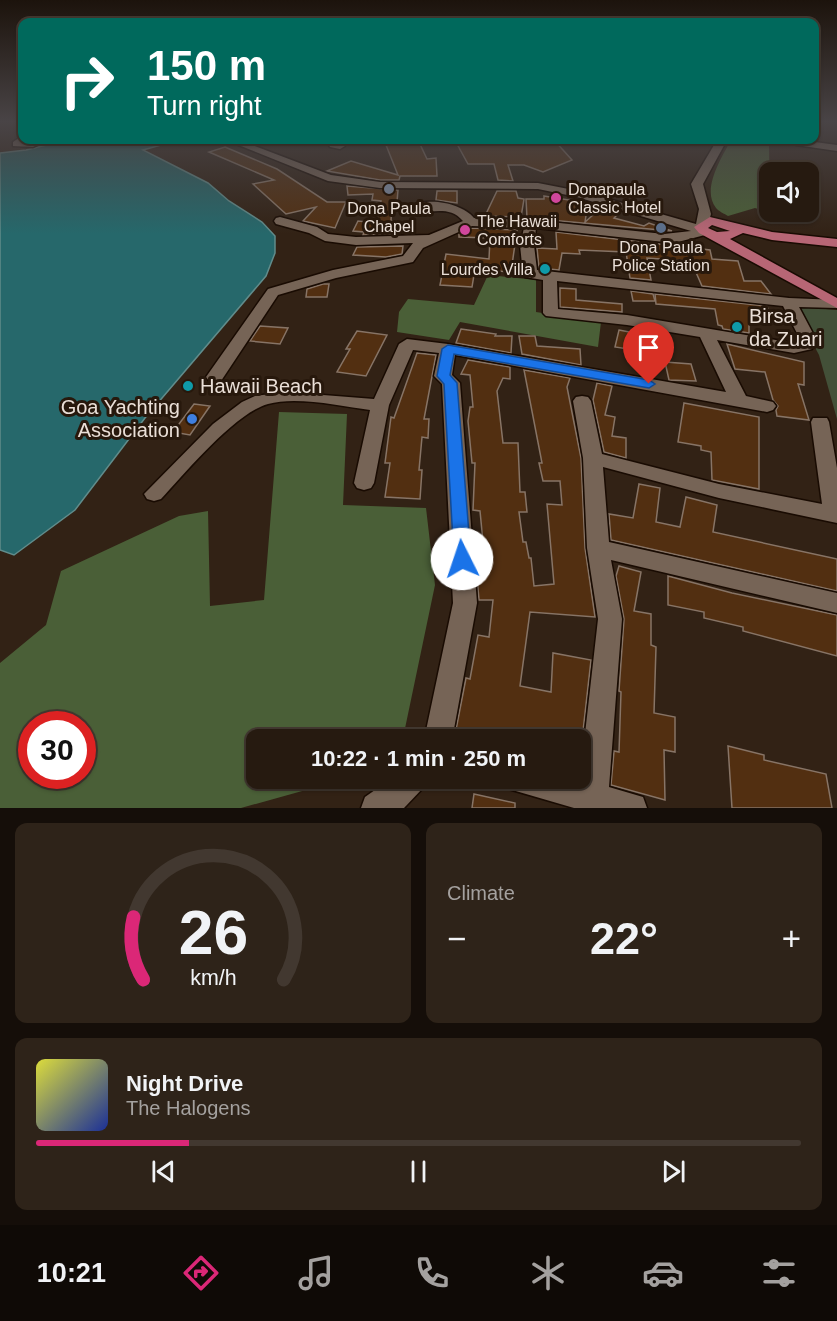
<!DOCTYPE html>
<meta charset="utf-8">
<style>
body{margin:0;font-family:Helvetica,sans-serif;background:#2e2319;color:#f1f3f6;height:100vh;display:flex;flex-direction:column;font-size:22px;white-space:nowrap}
*{box-sizing:border-box;margin:0}
p{font-size:20px;color:#a4a19f}
.icon{flex:none;width:33px;height:33px;fill:none;stroke:currentColor;stroke-width:2;stroke-linecap:round;stroke-linejoin:round}
.map{position:relative;height:808px;overflow:hidden}
.panel{display:flex;flex-direction:column;gap:15px;padding:15px;background:#150e09;flex:1}
.panel>*{flex:none}
.top-card{position:absolute;left:18px;top:18px;width:801px;height:126px;border-radius:12px;box-shadow:0 2px 4px #0004,0 0 0 2px #423830;background:#00695c;color:#fff;overflow:hidden}
.controls{position:absolute;left:759px;top:162px;display:grid;gap:12px}
.controls a{display:grid;place-items:center;width:60px;height:60px;border-radius:12px;background:#261a10;box-shadow:0 2px 4px #0004,0 0 0 2px #423830;font-size:30px}
.speed{position:absolute;left:18px;top:711px;display:flex;gap:12px;font-size:30px;font-weight:700;text-align:center}
.speed>*{display:grid;place-content:center;width:78px;height:78px;border-radius:50%;background:#261a10;box-shadow:0 2px 4px #0004,0 0 0 2px #423830;line-height:1}
.speed .limit{border:9px solid #d22;background:#fff;color:#111}
.pin{position:absolute;display:grid;place-items:center;width:51px;height:51px;color:#fff;margin:-62px -26px;border-radius:50% 50% 50% 0;rotate:-45deg;box-shadow:0 0 6px #0007}
.pin .icon{rotate:45deg}
.me{position:absolute;width:66px;margin:-33px;rotate:356deg;stroke-linejoin:round;filter:drop-shadow(0 0 4px #0008)}
.turn{display:flex;align-items:center;gap:21px;height:126px;padding:0 30px;font-size:27px}
.turn .icon{width:78px;height:78px;stroke-width:2.5}
.turn b{display:block;font-size:42px;line-height:51px}
.big{font-size:45px;font-weight:700;line-height:1.1}
.panel .card{flex:1;display:flex;flex-direction:column;justify-content:center;gap:9px;min-width:0;padding:0 21px;border-radius:12px;background:#2e2319}
.panel .dial{align-items:center;gap:0}
.dial svg{height:156px;overflow:visible;fill:none;stroke:#423830;stroke-width:7;stroke-linecap:round;text-anchor:middle}
.dial text{fill:#f1f3f6;stroke:none}
.song{display:flex;align-items:center;gap:18px}
.cover{width:72px;height:72px;border-radius:9px;background:linear-gradient(135deg,hsl(60 70% 55%),hsl(230 70% 35%))}
.played{height:6px;border-radius:3px;background:linear-gradient(90deg,#db2777 20%,#423830 20%)}
.keys{display:flex;justify-content:space-around;direction:ltr}
.heat{display:flex;justify-content:space-between;align-items:center;font-size:33px;direction:ltr}
.panel .tiles{flex:1;display:grid;gap:15px;grid-template-columns:1fr 1fr}
.card:last-child{grid-column:span 2}
.trip{position:absolute;left:246px;top:729px;width:345px;height:60px;border-radius:12px;background:#261a10;box-shadow:0 2px 4px #0004,0 0 0 2px #423830;font-weight:700;line-height:60px;text-align:center}
.tab-bar{display:flex;height:96px;justify-content:space-around;align-items:center;background:#0f0a06;color:#a4a19f}
.tab-bar .icon{width:42px;height:42px}
.tab-bar .selected{color:#db2777}
.tab-bar b{font-size:27px;color:#f1f3f6}
.map>svg:first-child{display:block}
.green{fill:#435038}
.forest{fill:#4a5f37;fill-rule:evenodd}
.water{fill:#26686b;stroke:#618c8b;stroke-width:1.5}
.building{fill:#522f11;stroke:#877466;stroke-width:1.5}
.lines{fill:none;stroke-linecap:round;stroke-linejoin:round}
.minor-casing{stroke:#190b02;stroke-width:3}
.major-casing{stroke:#190b02;stroke-width:3}
.minor{fill:#766456;fill-rule:evenodd}
.major{fill:#b76675;fill-rule:evenodd}
.route{fill:#1a73e8;stroke:#114b97;stroke-width:1.5}
.worship-dot{fill:#6b7280;stroke:#27180c;stroke-width:2}
.hotel-dot{fill:#d1479c;stroke:#27180c;stroke-width:2}
.service-dot{fill:#5c6f8a;stroke:#27180c;stroke-width:2}
.culture-dot{fill:#0f9aa8;stroke:#27180c;stroke-width:2}
.shop-dot{fill:#3f7fe0;stroke:#27180c;stroke-width:2}
.labels{text-anchor:middle;dominant-baseline:central;stroke-width:6;stroke-linejoin:round;paint-order:stroke}
.far-poi-label{font-size:16px;fill:#eadfd7;stroke:#27180c;text-anchor:start}
.poi-label{font-size:20px;fill:#eadfd7;stroke:#27180c;text-anchor:start}
</style>
<div class="map">
<svg width="837" height="808" viewBox="0 0 837 808">
<rect width="100%" height="100%" fill="#322215"/>
<polygon class="green" points="793,306 837,310 837,419 819,355"/>
<g class="forest">
<path d="M731 140H772L769 144 770 212H795L784 218 755 208 728 216C725 214 718 211 716 208 701 189 722 157 731 140Z"/>
<polygon points="488,275 536,280 536,312 601,322 598,347 460,322 449,340 397,332 399,312 408,299 474,305"/>
<path d="M279 412 347 414 343 505 426 508 435 585 403 738 401 740H256V778L345 779 241 808H0V663L46 625 61 571 179 516 208 511 210 606 264 600ZM82 724V776H32V724Z"/>
</g>
<polygon class="water" points="67,140 160,140 165,144 143,150 208,183 229,201 262,222 275,236 275,253 266,276 145,418 75,510 14,555 0,550 0,153 26,150"/>
<g class="building">
<polygon points="384,140 418,140 427,159 436,158 437,176 400,176 399,180 380,180 327,171 351,161 398,175"/>
<polygon points="527,140 554,140 572,160 543,172 524,165 508,165 513,181 498,180 494,164 468,164 457,144"/>
<polygon points="225,147 277,169 327,202 346,202 335,228 303,221 316,207 286,214 253,184 274,180 209,152"/>
<polygon points="347,186 398,190 397,202 392,202 391,221 396,221 391,234 363,235 364,232 353,231 358,221 377,223 381,201 372,200 373,194 348,195"/>
<polygon points="437,191 457,191 457,203 436,200"/>
<polygon points="497,191 516,191 518,198 524,199 521,217 485,216"/>
<polygon points="544,196 588,203 585,222 602,207 620,212 614,218 644,226 649,223 672,231 527,218 526,199 544,199"/>
<polygon points="472,228 517,230 511,272 475,269 472,287 440,285 446,254 489,259 490,238 459,237 459,234"/>
<polygon points="556,232 710,250 712,259 738,261 744,281 761,281 771,294 702,286 691,261 647,258 651,280 630,278 626,252 579,250 580,254 562,253 559,270 539,268 537,248 557,249"/>
<polygon points="403,246 402,254 386,257 353,255 357,247"/>
<polygon points="323,284 329,284 327,297 306,297 307,289"/>
<polygon points="560,288 576,289 576,300 622,304 622,312 560,307"/>
<polygon points="631,291 653,294 655,301 633,301"/>
<polygon points="655,294 767,306 772,323 749,321 749,333 723,329 722,326 718,325 715,309 656,304"/>
<polygon points="260,326 288,328 280,344 250,341"/>
<polygon points="461,329 496,334 495,336 512,336 511,353 456,343"/>
<polygon points="619,330 650,336 647,352 615,347"/>
<polygon points="357,331 387,335 366,376 337,372 350,349 346,349"/>
<polygon points="519,336 535,336 537,346 580,349 581,365 522,354"/>
<polygon points="727,344 804,362 804,385 798,384 809,420 777,416 776,410 778,406 773,400 765,372 735,369"/>
<polygon points="417,353 436,355 424,419 429,419 428,438 422,437 419,470 422,470 420,499 385,497 390,463 385,463 391,417 394,418"/>
<polygon points="468,360 510,367 510,379 503,378 497,391 503,443 518,443 520,492 525,492 527,512 519,512 523,542 526,542 529,558 531,558 534,586 554,584 547,504 562,505 560,481 543,481 539,463 542,463 524,370 570,378 567,387 581,458 585,548 595,617 530,612 520,686 551,692 553,653 591,660 582,740 454,740 466,678 470,679 478,635 489,637 493,600 479,600 477,576 483,576 480,542 483,542 480,511 473,510 475,463 472,463 468,421 470,407 473,407 470,375 461,374"/>
<polygon points="665,362 691,364 696,381 669,380"/>
<polygon points="597,383 612,386 605,415 615,417 612,436 626,438 626,458 604,452 593,400"/>
<polygon points="684,403 759,417 759,489 712,480 711,452 701,450 701,446 678,442"/>
<polygon points="194,404 210,406 190,435 173,432"/>
<polygon points="639,484 660,488 656,522 680,527 686,497 717,505 713,532 837,559 837,591 611,540 609,514 633,518"/>
<polygon points="619,566 641,572 634,611 651,614 651,645 656,647 654,713 675,717 675,752 664,750 665,800 611,785 614,751 619,752 621,692 619,691 624,619 616,576"/>
<polygon points="668,576 732,593 837,615 837,656 743,631 743,627 704,618 704,612 668,605"/>
<polygon points="728,746 764,755 764,760 826,774 832,808 732,808"/>
<polygon points="474,794 515,803 515,808 472,808"/>
</g>
<g class="lines">
<defs>
<g id="minor">
<polygon points="22,136 26,141 47,140 33,147 13,146 13,142"/>
<path d="M226 140H239L331 175 380 182 538 183 584 192 696 224 699 209 691 184 717 140H727L703 184 711 214 705 235 678 242H664L536 228 534 245 537 270 789 298 837 300V308L799 307 817 341 812 349 794 353 717 340 746 396 773 402 776 406 773 410 767 412 455 355 452 375 460 383 477 603 452 740H424L453 603 442 384 434 376 439 353 413 350 389 405 374 483 371 488 364 490 357 488 354 483 370 410C341 406 296 396 268 404 235 413 185 473 161 499L154 501 147 499 144 494 213 424 242 402 255 396 285 392 374 399 399 344 407 339 448 344 726 392 700 337 627 325 546 316 543 313V280L525 277 523 274 520 245 524 228 472 226 423 248 413 262 336 278 278 295 221 381H209L206 377 268 289 333 270 403 256 413 243 356 245 325 241 309 233 276 224 274 221 276 218 280 217 317 227 328 234 356 237 429 235 463 221C447 202 427 218 413 207 427 196 463 204 474 218L531 220 664 234 691 231 577 197 538 189 380 188 328 181ZM557 281 783 306 801 341 794 343 627 315 558 309Z"/>
<polygon points="800,140 837,145 837,151 796,145 796,141"/>
<polygon points="334,142 344,144 345,146 340,149 330,147 329,145"/>
<polygon points="582,396 588,397 591,401 602,454 719,484 822,504 811,422 813,418 827,418 829,422 837,468 837,523 719,498 603,467 609,542 837,593 837,613 611,560 622,619 609,787 643,797 647,808 574,808 505,788 501,778 580,778 598,619 587,548 583,458 573,401 576,397"/>
<polygon points="392,778 427,778 423,788 404,808 361,808 365,797"/>
</g>
<path id="major" d="M710 217 772 232 837 239V247L772 240 743 233 730 239 837 298V308L699 233 694 227ZM712 225 730 231 717 232 708 228Z"/>
</defs>
<use href="#minor" class="minor-casing"/>
<use href="#major" class="major-casing"/>
<use href="#minor" class="minor"/>
<use href="#major" class="major"/>
</g>
<linearGradient id="sky" x2="0" y2="1"><stop stop-color="#1c130c"/><stop offset="0.52" stop-color="#494446"/><stop offset="1" stop-color="#494446" stop-opacity="0"/></linearGradient>
<rect width="837" height="234" fill="url(#sky)"/>
<polygon class="route" points="448,345 649,380 655,384 649,388 454,354 450,375 457,383 471,559 468,564 462,566 456,564 454,559 444,384 437,376 442,349"/>
<circle class="worship-dot" cx="389" cy="189" r="6"/>
<g class="hotel-dot">
<circle cx="556" cy="198" r="6"/>
<circle cx="465" cy="230" r="6"/>
</g>
<circle class="service-dot" cx="661" cy="228" r="6"/>
<g class="culture-dot">
<circle cx="545" cy="269" r="6"/>
<circle cx="737" cy="327" r="6"/>
<circle cx="188" cy="386" r="6"/>
</g>
<circle class="shop-dot" cx="192" cy="419" r="6"/>
<g class="labels">
<g class="far-poi-label">
<text x="568" y="189">Donapaula<tspan x="568" dy="18">Classic Hotel</tspan></text>
<text x="389" y="208" text-anchor="middle">Dona Paula<tspan x="389" dy="18">Chapel</tspan></text>
<text x="477" y="221">The Hawaii<tspan x="477" dy="18">Comforts</tspan></text>
<text x="661" y="247" text-anchor="middle">Dona Paula<tspan x="661" dy="18">Police Station</tspan></text>
<text x="533" y="269" text-anchor="end">Lourdes Villa</text>
</g>
<g class="poi-label">
<text x="749" y="316">Birsa<tspan x="749" dy="23">da Zuari</tspan></text>
<text x="200" y="386">Hawaii Beach</text>
<text x="180" y="407" text-anchor="end">Goa Yachting<tspan x="180" dy="23">Association</tspan></text>
</g>
</g>
</svg>
<div class="controls">
<a><svg class="icon" aria-label="sound" viewBox="0 0 24 24"><path d="M4 9h4l5-4v14l-5-4H4zM17 9q2 3 0 6"/></svg></a>
</div>
<div class="speed"><div class="limit">30</div></div>
<div class="pin" style="left:649px;top:384px;background:#d93025"><svg class="icon" aria-label="arrive" viewBox="0 0 24 24"><path d="M6 21V4h12l-3 4 3 4H6"/></svg></div>
<svg class="me" style="left:462px;top:559px" viewBox="-20 -20 40 40"><circle r="19" fill="#fff"/><path d="M0-13L10 11 0 6-10 11z" fill="#1a73e8"/></svg>
<div class="trip">10:22 · 1 min · 250 m</div>
<div class="top-card">
<div class="turn"><svg class="icon" aria-label="right" viewBox="0 0 24 24"><path d="M7 20v-9h11M14 6l5 5-5 5"/></svg><div><b>150 m</b>Turn right</div></div>
</div>
</div>
<section class="panel">
<div class="tiles">
<div class="card dial"><svg viewBox="0 0 100 80">
<path d="M14 69A42 42 0 1 1 86 69"/>
<path d="M14 69A42 42 0 0 1 9 37" stroke="#db2777"/>
<text x="50" y="56" font-size="32" font-weight="700">26</text>
<text x="50" y="72" font-size="11">km/h</text>
</svg></div>
<div class="card"><p>Climate</p>
<div class="heat"><a>−</a><b class="big">22°</b><a>+</a></div>
</div>
<div class="card">
<div class="song"><i class="cover"></i><div><b>Night Drive</b><p>The Halogens</p></div></div>
<div class="played"></div>
<div class="keys"><svg class="icon" aria-label="previous" viewBox="0 0 24 24"><path d="M18 5L8 12l10 7zM5 5v14"/></svg><svg class="icon" aria-label="pause" viewBox="0 0 24 24"><path d="M8 5v14M16 5v14"/></svg><svg class="icon" aria-label="next" viewBox="0 0 24 24"><path d="M6 5l10 7-10 7zM19 5v14"/></svg></div>
</div>
</div>
</section>
<nav class="tab-bar">
<b>10:21</b>
<svg class="icon selected" aria-label="directions" viewBox="0 0 24 24"><path d="M12 3l9 9-9 9-9-9zM9 14v-3h6M13 9l2 2-2 2"/></svg>
<svg class="icon" aria-label="music" viewBox="0 0 24 24"><path d="M9 18V5l10-2v13"/><circle cx="6" cy="18" r="3"/><circle cx="16" cy="16" r="3"/></svg>
<svg class="icon" aria-label="phone" viewBox="0 0 24 24"><path d="M5 4h4l2 5-3 2q2 4 5 5l2-3 5 2v4C11 20 4 13 5 4z"/></svg>
<svg class="icon" aria-label="climate" viewBox="0 0 24 24"><path d="M12 3v18M4 7l16 10M4 17L20 7"/></svg>
<svg class="icon" aria-label="car" viewBox="0 0 24 24"><path d="M5 17H2v-5l4-1 3-4h7l3 4 3 1v5h-3M9 17h6M6 11h13"/><circle cx="7" cy="17" r="2"/><circle cx="17" cy="17" r="2"/></svg>
<svg class="icon" aria-label="filters" viewBox="0 0 24 24"><path d="M4 7h16M4 17h16"/><circle cx="9" cy="7" r="2"/><circle cx="15" cy="17" r="2"/></svg>
</nav>
